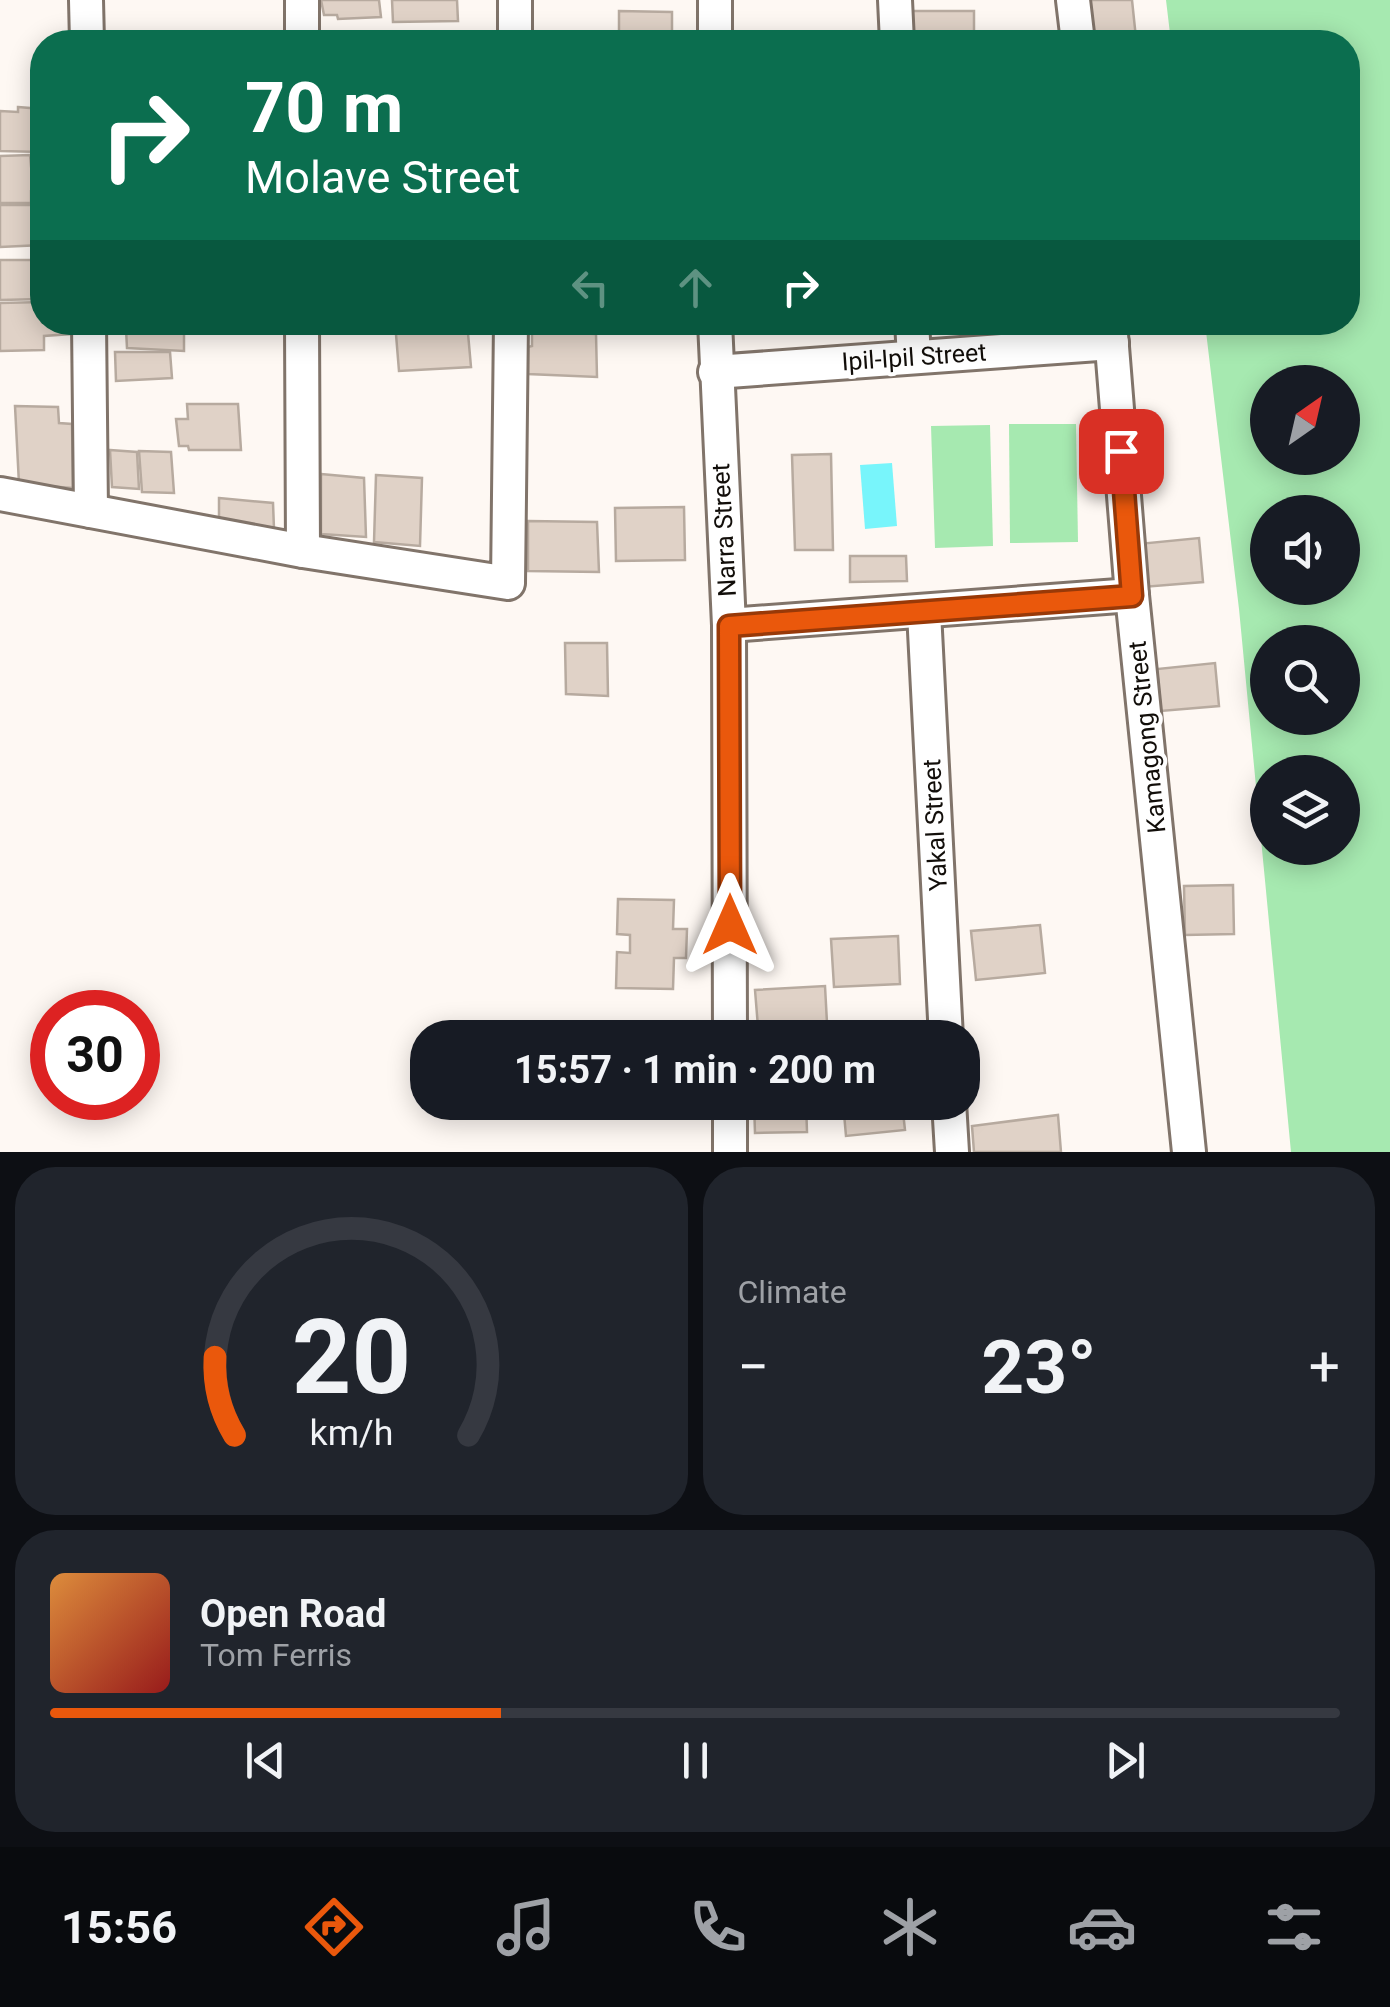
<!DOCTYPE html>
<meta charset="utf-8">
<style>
body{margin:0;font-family:Roboto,sans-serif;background:#20242c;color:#f1f3f6;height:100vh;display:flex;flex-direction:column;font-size:38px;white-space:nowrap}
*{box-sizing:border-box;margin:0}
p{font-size:32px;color:#9ea1a6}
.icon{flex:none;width:55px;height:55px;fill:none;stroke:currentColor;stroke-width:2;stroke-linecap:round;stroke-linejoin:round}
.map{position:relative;height:1152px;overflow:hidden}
.side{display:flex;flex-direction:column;gap:15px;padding:15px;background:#0d0f14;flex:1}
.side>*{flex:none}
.banner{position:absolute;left:30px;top:30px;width:1330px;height:305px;border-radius:40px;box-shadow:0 5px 25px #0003;background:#0b6e4f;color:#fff;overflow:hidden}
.needle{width:65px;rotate:34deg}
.controls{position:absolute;left:1250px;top:365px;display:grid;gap:20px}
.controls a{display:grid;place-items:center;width:110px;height:110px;border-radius:50%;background:#171b24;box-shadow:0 5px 25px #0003;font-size:50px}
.speed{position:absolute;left:30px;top:990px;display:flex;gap:20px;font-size:50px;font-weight:700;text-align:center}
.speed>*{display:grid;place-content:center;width:130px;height:130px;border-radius:50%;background:#171b24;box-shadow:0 5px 25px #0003;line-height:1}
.speed .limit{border:15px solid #d22;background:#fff;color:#111}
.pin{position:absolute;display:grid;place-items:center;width:85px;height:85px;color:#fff;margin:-42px;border-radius:20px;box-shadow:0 5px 15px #0006}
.me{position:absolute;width:110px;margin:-55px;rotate:0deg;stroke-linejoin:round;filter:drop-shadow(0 0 8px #0008)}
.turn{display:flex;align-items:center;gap:35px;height:210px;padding:0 50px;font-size:45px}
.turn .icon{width:130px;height:130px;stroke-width:2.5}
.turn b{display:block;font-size:70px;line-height:85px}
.lanes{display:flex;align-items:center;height:95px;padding:0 50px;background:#0003;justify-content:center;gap:50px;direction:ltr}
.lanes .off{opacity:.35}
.big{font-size:75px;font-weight:700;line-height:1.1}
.side .widget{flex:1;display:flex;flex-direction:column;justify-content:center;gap:15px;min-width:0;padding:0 35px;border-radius:40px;background:#20242c}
.side .dial{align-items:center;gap:0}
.dial svg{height:260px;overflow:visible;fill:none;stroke:#363941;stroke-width:7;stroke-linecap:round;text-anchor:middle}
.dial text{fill:#f1f3f6;stroke:none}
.song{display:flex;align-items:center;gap:30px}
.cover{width:120px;height:120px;border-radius:15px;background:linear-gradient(135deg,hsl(30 70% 55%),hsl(0 70% 35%))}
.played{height:10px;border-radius:5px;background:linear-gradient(90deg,#ea580c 35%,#363941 35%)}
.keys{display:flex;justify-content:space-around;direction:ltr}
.heat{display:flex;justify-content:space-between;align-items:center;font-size:55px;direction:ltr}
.side .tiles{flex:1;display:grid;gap:15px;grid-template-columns:1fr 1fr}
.widget:last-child{grid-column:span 2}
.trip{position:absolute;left:410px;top:1020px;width:570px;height:100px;border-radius:40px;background:#171b24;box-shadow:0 5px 25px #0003;font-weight:700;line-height:100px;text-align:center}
.dock{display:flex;height:160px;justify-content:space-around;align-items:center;background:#090b0e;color:#9ea1a6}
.dock .icon{width:70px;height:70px}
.dock .selected{color:#ea580c}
.dock b{font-size:45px;color:#f1f3f6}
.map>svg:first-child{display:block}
.green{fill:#a6e9b0;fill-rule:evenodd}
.water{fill:#78f5fb}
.building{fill:#e0d2c7;stroke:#b7aa9f;stroke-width:2.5}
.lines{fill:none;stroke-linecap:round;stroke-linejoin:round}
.minor-casing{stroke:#81746a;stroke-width:38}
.minor{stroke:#fff;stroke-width:32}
.route-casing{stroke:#983908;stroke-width:25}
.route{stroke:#ea580c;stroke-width:18}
.labels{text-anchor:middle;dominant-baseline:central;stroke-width:8;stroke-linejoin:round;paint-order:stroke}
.street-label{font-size:25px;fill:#120e0a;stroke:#fff}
</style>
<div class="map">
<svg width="1390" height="1152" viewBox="0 0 1390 1152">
<rect width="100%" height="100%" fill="#fef8f3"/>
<g class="green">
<path d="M1166 0H1390V1152H1291L1239 609 1205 323 1348 322V42H1171ZM1268 382H1342V458H1268ZM1342 512V588H1268V512ZM1268 642H1342V718H1268ZM1268 772H1342V848H1268Z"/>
<polygon points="1009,424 1076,424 1078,542 1010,543"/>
<polygon points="990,425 993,546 935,548 931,426"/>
</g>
<polygon class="water" points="892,463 897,526 865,529 860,465"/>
<g class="building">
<polygon points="321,0 379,0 381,17 338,19 337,15 324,15"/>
<polygon points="392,0 457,0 458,21 393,22"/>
<polygon points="1080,0 1132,0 1136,38 1083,42"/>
<polygon points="619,11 672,12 672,42 619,42"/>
<rect x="912" y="11" width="62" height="31"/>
<polygon points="18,107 42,109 42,152 0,151 0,111 18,112"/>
<polygon points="30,155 31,166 38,165 39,190 31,191 31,203 0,203 0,156"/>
<polygon points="0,205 42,205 42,245 0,247"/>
<polygon points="0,260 42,260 42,299 0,300"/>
<polygon points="42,302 42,322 70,322 71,334 44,336 44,350 0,351 0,303"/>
<polygon points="114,322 184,322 184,351 127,348 126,329 115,327"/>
<polygon points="395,322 467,322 471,367 399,371"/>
<polygon points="532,331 596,334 597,377 528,374 528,347 532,346"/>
<polygon points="115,352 170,352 172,378 116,381"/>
<polygon points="187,404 238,404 241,450 189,450 188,446 179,446 176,419 188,419"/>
<polygon points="15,406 58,407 59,423 72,424 73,488 19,484"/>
<polygon points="110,450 137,452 139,489 112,487"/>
<polygon points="139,451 171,452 174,493 142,492"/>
<polygon points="831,454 833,550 795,550 792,455"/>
<polygon points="321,474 364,478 366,537 321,534"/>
<polygon points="376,475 422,478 420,546 374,542"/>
<polygon points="219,498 273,503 274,529 219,524"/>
<polygon points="684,507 685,560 616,561 615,508"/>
<polygon points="528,521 597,522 599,572 528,571"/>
<polygon points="1199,538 1203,582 1143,587 1138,544"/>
<polygon points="850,556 906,556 907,581 850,582"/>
<polygon points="565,643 607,643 608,696 566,694"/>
<polygon points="1215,663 1219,706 1161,711 1157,669"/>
<polygon points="1233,885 1234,934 1185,935 1184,886"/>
<polygon points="618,899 674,900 673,929 687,929 686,958 674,958 673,989 616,988 617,952 630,953 630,935 617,934"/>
<polygon points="1040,925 1045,973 976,980 971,931"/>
<polygon points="898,936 900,984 834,987 831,939"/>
<polygon points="825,986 827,1023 758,1027 755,990"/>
<polygon points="754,1102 806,1102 807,1132 755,1133"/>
<polygon points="843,1102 913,1102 914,1111 903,1112 905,1130 846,1136"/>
<polygon points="1058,1115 1061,1152 974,1152 972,1126"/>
</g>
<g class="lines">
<defs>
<g id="minor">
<polyline points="86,0 87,42"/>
<polyline points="302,0 302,42"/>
<polyline points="715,0 715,42"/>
<polyline points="895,0 897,42"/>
<polyline points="1073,0 1078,42"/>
<polyline points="515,42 515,0"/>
<polyline points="89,322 91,511"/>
<polyline points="302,322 303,551"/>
<polyline points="715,322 729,625 730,1038"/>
<polyline points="912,322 914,357"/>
<polyline points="1110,322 1132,595 1189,1152"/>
<polyline points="715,372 1112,343"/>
<polyline points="0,494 303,551 508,583 511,322"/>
<polyline points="924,612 946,1038"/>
<polyline points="729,625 1132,595"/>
<polyline points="730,1102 730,1152"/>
<polyline points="949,1102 952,1152"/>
</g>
</defs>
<use href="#minor" class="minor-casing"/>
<use href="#minor" class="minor"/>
</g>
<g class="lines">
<defs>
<polyline id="route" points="730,925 729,626 1132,596 1121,451"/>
</defs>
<use href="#route" class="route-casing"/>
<use href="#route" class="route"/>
</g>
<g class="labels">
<g class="street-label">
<text transform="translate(914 357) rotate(-4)">Ipil-Ipil Street</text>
<text transform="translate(724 530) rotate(-93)">Narra Street</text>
<text transform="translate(1147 737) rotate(-96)">Kamagong Street</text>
<text transform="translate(935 825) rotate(-93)">Yakal Street</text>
</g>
</g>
</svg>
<div class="controls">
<a><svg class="needle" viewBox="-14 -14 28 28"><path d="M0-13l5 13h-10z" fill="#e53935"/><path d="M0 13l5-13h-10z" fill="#9ea1a6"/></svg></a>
<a><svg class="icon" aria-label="sound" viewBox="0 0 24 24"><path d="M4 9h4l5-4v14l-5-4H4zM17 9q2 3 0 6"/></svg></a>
<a><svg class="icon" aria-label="search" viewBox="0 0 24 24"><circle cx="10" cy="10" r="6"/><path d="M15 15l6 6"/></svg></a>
<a><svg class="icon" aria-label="layers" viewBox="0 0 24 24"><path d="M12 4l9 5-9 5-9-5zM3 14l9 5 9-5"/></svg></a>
</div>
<div class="speed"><div class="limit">30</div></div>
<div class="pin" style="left:1121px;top:451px;background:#d93025"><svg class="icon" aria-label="arrive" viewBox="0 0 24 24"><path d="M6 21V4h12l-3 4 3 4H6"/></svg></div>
<svg class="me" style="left:730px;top:925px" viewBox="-20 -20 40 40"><path d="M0-17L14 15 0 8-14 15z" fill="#ea580c" stroke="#fff" stroke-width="4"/></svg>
<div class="trip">15:57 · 1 min · 200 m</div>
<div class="banner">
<div class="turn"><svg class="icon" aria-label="right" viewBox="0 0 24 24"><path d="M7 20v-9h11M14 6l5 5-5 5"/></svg><div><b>70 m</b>Molave Street</div></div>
<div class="lanes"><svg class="icon off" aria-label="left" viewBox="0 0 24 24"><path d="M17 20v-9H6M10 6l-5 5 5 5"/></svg><svg class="icon off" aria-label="ahead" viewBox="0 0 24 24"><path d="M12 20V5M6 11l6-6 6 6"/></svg><svg class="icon" aria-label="right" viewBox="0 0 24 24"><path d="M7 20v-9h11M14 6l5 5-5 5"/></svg></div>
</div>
</div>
<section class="side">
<div class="tiles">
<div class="widget dial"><svg viewBox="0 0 100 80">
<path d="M14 69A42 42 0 1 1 86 69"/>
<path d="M14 69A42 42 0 0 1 8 45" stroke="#ea580c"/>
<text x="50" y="56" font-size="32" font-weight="700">20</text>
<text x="50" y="72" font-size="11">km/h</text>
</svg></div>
<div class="widget"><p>Climate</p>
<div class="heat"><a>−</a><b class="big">23°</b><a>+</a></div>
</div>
<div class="widget">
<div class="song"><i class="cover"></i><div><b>Open Road</b><p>Tom Ferris</p></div></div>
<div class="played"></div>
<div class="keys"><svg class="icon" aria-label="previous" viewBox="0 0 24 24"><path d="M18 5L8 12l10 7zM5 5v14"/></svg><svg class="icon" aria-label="pause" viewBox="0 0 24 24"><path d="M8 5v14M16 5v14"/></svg><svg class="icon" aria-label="next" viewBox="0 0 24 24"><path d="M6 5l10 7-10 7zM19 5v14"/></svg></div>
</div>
</div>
</section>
<nav class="dock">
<b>15:56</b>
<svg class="icon selected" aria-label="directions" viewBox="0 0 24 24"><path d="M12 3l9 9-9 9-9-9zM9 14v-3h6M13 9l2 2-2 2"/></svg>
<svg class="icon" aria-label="music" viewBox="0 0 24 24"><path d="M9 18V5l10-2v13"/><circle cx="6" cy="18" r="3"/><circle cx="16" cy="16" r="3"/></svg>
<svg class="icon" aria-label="phone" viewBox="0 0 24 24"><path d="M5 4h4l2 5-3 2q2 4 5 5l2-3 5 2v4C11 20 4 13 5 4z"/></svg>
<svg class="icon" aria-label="climate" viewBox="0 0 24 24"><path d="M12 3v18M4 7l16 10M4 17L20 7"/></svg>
<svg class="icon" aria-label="car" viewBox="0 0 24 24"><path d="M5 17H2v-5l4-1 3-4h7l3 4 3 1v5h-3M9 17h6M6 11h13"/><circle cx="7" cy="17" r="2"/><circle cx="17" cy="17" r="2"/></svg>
<svg class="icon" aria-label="filters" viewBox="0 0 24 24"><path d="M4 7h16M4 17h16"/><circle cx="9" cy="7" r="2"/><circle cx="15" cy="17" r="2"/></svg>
</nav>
